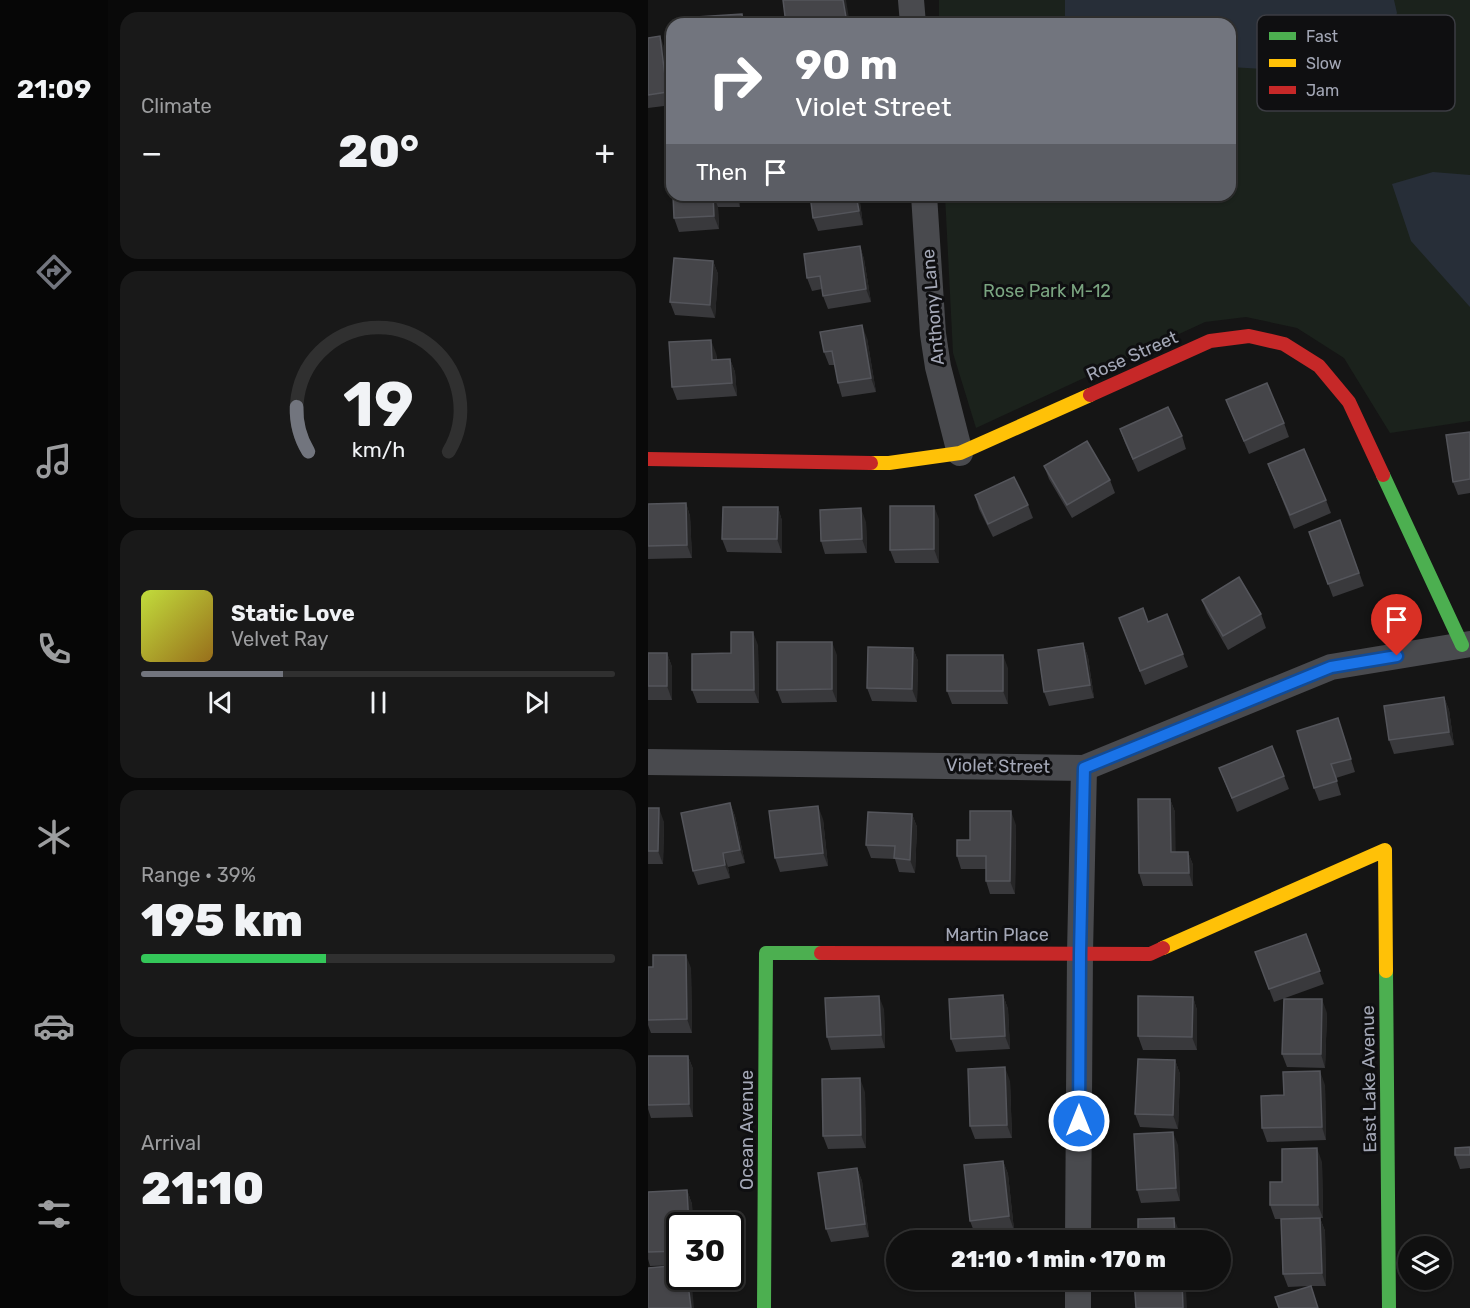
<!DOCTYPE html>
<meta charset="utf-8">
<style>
body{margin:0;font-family:Rubik,sans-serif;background:#191919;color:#f1f3f6;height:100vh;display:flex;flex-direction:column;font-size:22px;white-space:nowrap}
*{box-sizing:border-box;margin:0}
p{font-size:20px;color:#9c9d9f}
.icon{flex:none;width:33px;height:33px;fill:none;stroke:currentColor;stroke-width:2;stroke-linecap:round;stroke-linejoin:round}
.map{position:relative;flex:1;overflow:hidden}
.sheet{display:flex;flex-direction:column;gap:12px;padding:12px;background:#090909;width:540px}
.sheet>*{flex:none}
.top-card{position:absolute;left:18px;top:18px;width:570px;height:183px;border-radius:18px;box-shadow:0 2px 4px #0004,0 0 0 2px #303030;background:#72757e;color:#fff;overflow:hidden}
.fabs{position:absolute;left:750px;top:1236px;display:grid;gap:12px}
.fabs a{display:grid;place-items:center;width:54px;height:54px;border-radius:50%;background:#101010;box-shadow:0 2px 4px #0004,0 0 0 2px #303030;font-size:30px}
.speed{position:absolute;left:18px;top:1212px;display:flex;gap:12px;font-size:30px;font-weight:700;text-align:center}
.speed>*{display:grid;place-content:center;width:78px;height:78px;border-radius:50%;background:#101010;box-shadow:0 2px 4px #0004,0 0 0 2px #303030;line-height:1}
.speed .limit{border:3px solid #111;border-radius:9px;background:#fff;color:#111}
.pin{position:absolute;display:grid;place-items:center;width:51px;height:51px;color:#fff;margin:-62px -26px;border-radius:50% 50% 50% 0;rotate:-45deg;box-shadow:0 0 6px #0007}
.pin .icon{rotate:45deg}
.me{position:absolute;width:66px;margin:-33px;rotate:0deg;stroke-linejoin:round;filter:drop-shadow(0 0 4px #0008)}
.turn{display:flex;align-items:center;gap:21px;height:126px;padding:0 30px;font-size:27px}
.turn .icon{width:78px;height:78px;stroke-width:2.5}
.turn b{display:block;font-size:42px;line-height:51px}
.then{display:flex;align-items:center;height:57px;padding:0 30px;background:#0003;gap:12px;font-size:22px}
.big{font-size:45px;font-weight:800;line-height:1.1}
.sheet .card{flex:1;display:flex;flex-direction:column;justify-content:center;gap:9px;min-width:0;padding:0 21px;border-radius:18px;background:#191919}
.sheet .dial{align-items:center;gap:0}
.dial svg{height:156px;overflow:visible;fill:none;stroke:#303030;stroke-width:7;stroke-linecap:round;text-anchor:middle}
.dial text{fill:#f1f3f6;stroke:none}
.song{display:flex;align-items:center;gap:18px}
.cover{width:72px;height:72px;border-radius:9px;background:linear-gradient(135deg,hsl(70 70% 55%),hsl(40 70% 35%))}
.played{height:6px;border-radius:3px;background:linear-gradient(90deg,#72757e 30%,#303030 30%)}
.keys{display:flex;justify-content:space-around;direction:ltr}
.heat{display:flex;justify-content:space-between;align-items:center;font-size:33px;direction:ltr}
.charge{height:9px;border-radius:4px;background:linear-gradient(90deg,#34c759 39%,#303030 0)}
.trip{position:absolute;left:238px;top:1230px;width:345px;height:60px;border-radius:30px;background:#101010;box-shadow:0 2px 4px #0004,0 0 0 2px #303030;font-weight:800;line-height:60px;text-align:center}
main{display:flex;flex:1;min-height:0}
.tabs{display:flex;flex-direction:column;width:108px;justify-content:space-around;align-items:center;background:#060606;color:#9c9d9f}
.tabs .icon{width:42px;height:42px}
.tabs .current{color:#72757e}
.tabs b{font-size:27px;color:#f1f3f6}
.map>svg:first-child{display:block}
.green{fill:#1b221c}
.water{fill:#272e38}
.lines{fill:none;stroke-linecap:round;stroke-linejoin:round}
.street{stroke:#494a4e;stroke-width:26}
.fast{stroke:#4caf50;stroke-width:14}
.slow{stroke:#ffc107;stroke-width:14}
.jam{stroke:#c62828;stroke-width:14}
.wall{fill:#39393c}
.shaded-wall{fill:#262627}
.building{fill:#454549;stroke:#54555b;stroke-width:1.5}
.route-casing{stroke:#114b97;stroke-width:15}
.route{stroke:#1a73e8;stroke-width:10}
.labels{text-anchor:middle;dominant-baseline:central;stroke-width:6;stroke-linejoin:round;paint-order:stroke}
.park-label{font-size:18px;fill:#7aa480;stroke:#0f0f11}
.street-label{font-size:18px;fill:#a4a8b7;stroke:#0f0f11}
.key{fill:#0f0f11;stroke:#3c3d43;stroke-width:1.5}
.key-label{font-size:16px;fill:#a4a8b7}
</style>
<main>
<nav class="tabs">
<b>21:09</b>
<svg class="icon current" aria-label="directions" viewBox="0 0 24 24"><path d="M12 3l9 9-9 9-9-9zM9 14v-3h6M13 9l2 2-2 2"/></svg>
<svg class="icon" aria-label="music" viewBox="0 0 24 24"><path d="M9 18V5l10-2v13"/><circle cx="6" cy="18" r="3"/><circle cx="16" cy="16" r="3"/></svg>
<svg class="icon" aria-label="phone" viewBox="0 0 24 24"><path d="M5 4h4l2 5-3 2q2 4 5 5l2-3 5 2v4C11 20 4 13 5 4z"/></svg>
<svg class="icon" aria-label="climate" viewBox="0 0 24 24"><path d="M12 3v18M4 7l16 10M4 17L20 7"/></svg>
<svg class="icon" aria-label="car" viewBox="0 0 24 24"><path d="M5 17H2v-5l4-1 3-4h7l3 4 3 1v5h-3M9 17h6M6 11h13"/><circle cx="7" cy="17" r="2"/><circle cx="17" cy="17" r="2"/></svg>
<svg class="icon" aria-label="filters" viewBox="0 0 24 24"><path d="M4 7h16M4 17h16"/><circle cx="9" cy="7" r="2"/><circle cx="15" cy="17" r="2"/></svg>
</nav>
<section class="sheet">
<div class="card"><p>Climate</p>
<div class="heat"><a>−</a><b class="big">20°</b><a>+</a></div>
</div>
<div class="card dial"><svg viewBox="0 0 100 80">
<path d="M14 69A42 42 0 1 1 86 69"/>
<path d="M14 69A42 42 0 0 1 8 46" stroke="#72757e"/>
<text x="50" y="56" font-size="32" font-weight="700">19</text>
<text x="50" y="72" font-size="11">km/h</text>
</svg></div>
<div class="card">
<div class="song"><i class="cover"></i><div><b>Static Love</b><p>Velvet Ray</p></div></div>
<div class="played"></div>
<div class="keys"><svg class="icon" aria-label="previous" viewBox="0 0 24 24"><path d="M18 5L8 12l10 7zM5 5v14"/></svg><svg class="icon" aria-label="pause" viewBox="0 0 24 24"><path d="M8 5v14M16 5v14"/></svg><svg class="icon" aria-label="next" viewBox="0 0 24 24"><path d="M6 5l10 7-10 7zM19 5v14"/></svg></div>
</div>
<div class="card"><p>Range · 39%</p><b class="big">195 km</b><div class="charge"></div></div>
<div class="card"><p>Arrival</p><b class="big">21:10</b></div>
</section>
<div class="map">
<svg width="822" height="1308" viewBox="0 0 822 1308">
<rect width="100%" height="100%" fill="#151515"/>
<polygon class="green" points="291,0 822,0 822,421 742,433 696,358 649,328 598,317 557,322 328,428 305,353 297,195 582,195 582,24 291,24"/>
<g class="water">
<polygon points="417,0 746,0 749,13 731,57 647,71 582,67 582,24 417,24"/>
<polygon points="785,172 822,175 822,307 763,241 744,184"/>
</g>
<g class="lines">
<g class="street">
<polyline points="263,0 265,24"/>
<polyline points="276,195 285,334 290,367 312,453"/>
<polyline points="0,762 436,768 683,667 822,644"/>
<polyline points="430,1240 432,953 436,768"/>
<polyline points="430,1280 430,1308"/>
</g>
<g class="fast">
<polyline points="735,475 814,645"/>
<polyline points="738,971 741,1308"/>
<polyline points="116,1308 118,953 173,953"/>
</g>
<g class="slow">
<polyline points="223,463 241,463 312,453 442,395"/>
<polyline points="515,948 737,850 738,971"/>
</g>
<g class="jam">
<polyline points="442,395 562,341 601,336 636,344 671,366 701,402 735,475"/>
<polyline points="0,459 223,463"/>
<polyline points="173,953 502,954 515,948"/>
</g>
</g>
<g class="wall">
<polygon points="0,38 17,49 24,105 0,108"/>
<polygon points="25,195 91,195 92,207 70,207 71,229 31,232 26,218"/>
<polygon points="211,195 215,225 170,231 165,218"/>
<polygon points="212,246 216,259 223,302 180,309 175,296 174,289 164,291 159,278"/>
<polygon points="65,261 70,274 67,318 27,315 22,302"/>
<polygon points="219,338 228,392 194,397 190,383 187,365 181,365 176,352"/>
<polygon points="68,353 69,360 82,359 87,372 89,396 29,400 24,387"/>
<polygon points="578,400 636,423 641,437 601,454"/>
<polygon points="472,429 534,436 538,449 490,472 477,443"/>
<polygon points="822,432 822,493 810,495 805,482"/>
<polygon points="620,464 678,500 683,513 646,529"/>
<polygon points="396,466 462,480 467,493 424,518 401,479"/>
<polygon points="327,495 380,505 385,518 345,537 331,509"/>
<polygon points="38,503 42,516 44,558 0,559 0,504"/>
<polygon points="130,507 134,521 134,553 79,552 74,539"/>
<polygon points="291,519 291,563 247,563 242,550"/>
<polygon points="692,520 716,586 685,597 661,532"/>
<polygon points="218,522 219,553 177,554 173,541"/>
<polygon points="554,600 613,614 618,628 580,650 559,613"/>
<polygon points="471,618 500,622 535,654 540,667 497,685"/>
<polygon points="435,643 440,657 446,698 401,706 396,692"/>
<polygon points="110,645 111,703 49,703 44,690 83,653"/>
<polygon points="265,648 270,661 269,702 224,701 219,688"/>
<polygon points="0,653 19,653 24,667 24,700 0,700"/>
<polygon points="189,655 189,702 134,703 129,690"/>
<polygon points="360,668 360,704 304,704 299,691"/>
<polygon points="796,697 801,710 806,745 746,754 741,740"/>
<polygon points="690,718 707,772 688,778 693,795 671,801 666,788"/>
<polygon points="571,768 636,776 641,789 589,812"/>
<polygon points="522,799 527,812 527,852 540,852 545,865 545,886 495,886 491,873"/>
<polygon points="82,803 87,816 97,863 80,867 82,878 50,885 45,871"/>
<polygon points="0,808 16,822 15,864 0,864"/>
<polygon points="264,814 269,827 267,873 251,872 247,859 223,858 218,845"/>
<polygon points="175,819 180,866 132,872 127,858"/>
<polygon points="368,825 367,894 342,894 338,881 338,869 313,869 309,856 322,840"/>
<polygon points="658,934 676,984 626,1002 607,952"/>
<polygon points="0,967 43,968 44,1033 3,1033 0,1025"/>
<polygon points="355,995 360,1009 362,1049 308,1052 303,1039"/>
<polygon points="545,997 549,1010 549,1050 495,1050 490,1036"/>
<polygon points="236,1009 237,1048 183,1050 179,1037"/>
<polygon points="679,1013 677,1068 639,1067 634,1054"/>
<polygon points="0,1056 40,1056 45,1069 45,1117 3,1118 0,1109"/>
<polygon points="527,1060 532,1074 530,1129 492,1127 487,1114"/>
<polygon points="362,1081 364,1138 327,1139 322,1126"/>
<polygon points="677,1085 678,1140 619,1142 614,1128 636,1095"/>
<polygon points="217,1092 218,1148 180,1149 175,1136"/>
<polygon points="530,1145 532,1201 493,1203 489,1190"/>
<polygon points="822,1147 822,1168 812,1169 807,1155"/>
<polygon points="355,1161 360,1174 366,1230 327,1234 322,1221"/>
<polygon points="674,1162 675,1218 672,1218 677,1231 678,1286 663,1286 670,1308 631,1308 661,1286 640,1287 635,1274 639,1219 627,1219 622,1205 634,1182"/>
<polygon points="209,1168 214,1181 221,1237 183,1242 178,1229"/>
<polygon points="39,1190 44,1204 45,1226 32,1226 32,1265 2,1266 0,1259 0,1192"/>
</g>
<g class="shaded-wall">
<polygon points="195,0 198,0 202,24 199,24 199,23"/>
<polygon points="94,14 98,24 95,24"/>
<polygon points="12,36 17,49 24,105 19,92"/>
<polygon points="65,195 70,207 71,229 66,216"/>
<polygon points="88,195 91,195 92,207"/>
<polygon points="208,195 211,195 215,225 211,211"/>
<polygon points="212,246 216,259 223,302 218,289"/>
<polygon points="65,261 70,274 67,318 62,305"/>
<polygon points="214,325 219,338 228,392 223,378"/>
<polygon points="63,340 68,353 69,373 64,360"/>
<polygon points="82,359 87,372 89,396 84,383"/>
<polygon points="38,503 42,516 44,558 39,545"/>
<polygon points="286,506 291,519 291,563 286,549"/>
<polygon points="130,507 134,521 134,553 129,539"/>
<polygon points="213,508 218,522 219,553 214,539"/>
<polygon points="105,632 110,645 111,703 106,690"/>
<polygon points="184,642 189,655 189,702 184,689"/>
<polygon points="435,643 440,657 446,698 442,685"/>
<polygon points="265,648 270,661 269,702 264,689"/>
<polygon points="19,653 24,667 24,700 19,686"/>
<polygon points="355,655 360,668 360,704 355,691"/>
<polygon points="796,697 801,710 806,745 801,732"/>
<polygon points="522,799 527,812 528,866 523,852"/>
<polygon points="82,803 87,816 97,863 92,850"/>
<polygon points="170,806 175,819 180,866 175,853"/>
<polygon points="11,808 16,822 15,864 10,851"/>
<polygon points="363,811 368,825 367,894 362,881"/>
<polygon points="264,814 269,827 267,873 262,860"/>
<polygon points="540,852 545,865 545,886 541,873"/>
<polygon points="75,853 80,867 82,878 77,865"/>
<polygon points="38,955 43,968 44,1033 39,1019"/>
<polygon points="355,995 360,1009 362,1049 357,1036"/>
<polygon points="231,996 236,1009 237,1048 233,1035"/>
<polygon points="545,997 549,1010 549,1050 544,1037"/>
<polygon points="674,999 679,1013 677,1068 673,1054"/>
<polygon points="40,1056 45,1069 45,1117 41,1104"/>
<polygon points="527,1060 532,1074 530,1129 525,1115"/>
<polygon points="357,1067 362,1081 364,1138 359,1125"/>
<polygon points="672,1071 677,1085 678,1140 674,1127"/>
<polygon points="212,1078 217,1092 218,1148 213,1135"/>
<polygon points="525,1132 530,1145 532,1201 528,1188"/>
<polygon points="669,1148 674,1162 675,1218 670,1205"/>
<polygon points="355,1161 360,1174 366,1230 361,1216"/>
<polygon points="209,1168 214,1181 221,1237 217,1224"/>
<polygon points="39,1190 44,1204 45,1226 41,1226"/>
<polygon points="526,1218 531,1231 531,1240 527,1240"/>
<polygon points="672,1218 677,1231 678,1286 674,1273"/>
<polygon points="39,1276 43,1276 46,1308 43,1308"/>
<polygon points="534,1280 538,1290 539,1308 535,1308"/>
</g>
<g class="building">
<polygon points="135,0 195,0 199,23 190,24 138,24"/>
<polygon points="94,14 95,24 33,24 33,18"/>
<polygon points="12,36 19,92 0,95 0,38"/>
<polygon points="25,195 65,195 66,216 26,218"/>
<polygon points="162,195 208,195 211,211 165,218"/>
<polygon points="212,246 218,289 175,296 172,276 159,278 156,254"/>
<polygon points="26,258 65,261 62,305 22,302"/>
<polygon points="214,325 223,378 190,383 184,351 176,352 172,332"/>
<polygon points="63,340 64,360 82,359 84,383 24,387 21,342"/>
<polygon points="619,383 636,423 596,441 578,400"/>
<polygon points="520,407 534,436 485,459 472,429"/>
<polygon points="822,432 822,479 805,482 798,435"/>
<polygon points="439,441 462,480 419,505 396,466"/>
<polygon points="656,449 678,500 642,515 620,464"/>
<polygon points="366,477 380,505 340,524 327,495"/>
<polygon points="38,503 39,545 0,546 0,504"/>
<polygon points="242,506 286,506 286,549 242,550"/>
<polygon points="75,507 130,507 129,539 74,539"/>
<polygon points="213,508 214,539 173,541 172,510"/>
<polygon points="692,520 711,573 680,584 661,532"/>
<polygon points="591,577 613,614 575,636 554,600"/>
<polygon points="495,608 500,622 519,614 535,654 492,671 471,618"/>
<polygon points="83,632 105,632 106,690 44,690 44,654 83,653"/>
<polygon points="129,642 184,642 184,689 129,690"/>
<polygon points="435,643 442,685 396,692 390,650"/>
<polygon points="220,647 265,648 264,689 219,688"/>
<rect x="0" y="653" width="19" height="33"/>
<rect x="299" y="655" width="56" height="36"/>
<polygon points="796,697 801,732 741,740 736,706"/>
<polygon points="690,718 703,759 683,764 689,781 666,788 649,731"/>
<polygon points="624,746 636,776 584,798 571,768"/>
<polygon points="490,799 522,799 523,852 540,852 541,873 491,873"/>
<polygon points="82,803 92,850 75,853 77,865 45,871 33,813"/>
<polygon points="170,806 175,853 127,858 121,811"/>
<polygon points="0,808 11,808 10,851 0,851"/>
<polygon points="322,811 363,811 362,881 338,881 338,856 309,856 309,840 322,840"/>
<polygon points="220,812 264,814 262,860 246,858 247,846 218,845"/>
<polygon points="658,934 672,971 621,989 607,952"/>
<polygon points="5,955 38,955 39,1019 0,1020 0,967 5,967"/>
<polygon points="355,995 357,1036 303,1039 301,999"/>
<polygon points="231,996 233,1035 179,1037 177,998"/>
<polygon points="490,996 545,997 544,1037 490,1036"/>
<polygon points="636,999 674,999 673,1054 634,1054"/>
<polygon points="0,1056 40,1056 41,1104 0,1105"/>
<polygon points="490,1059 527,1060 525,1115 487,1114"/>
<polygon points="357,1067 359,1125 322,1126 320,1069"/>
<polygon points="672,1071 674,1127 614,1128 613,1096 636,1095 635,1072"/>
<polygon points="212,1078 213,1135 175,1136 174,1079"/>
<polygon points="525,1132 528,1188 489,1190 486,1134"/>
<polygon points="822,1147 822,1155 807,1155 807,1148"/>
<polygon points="669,1148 670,1205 622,1205 622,1182 634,1182 634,1149"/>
<polygon points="355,1161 361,1216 322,1221 316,1165"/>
<polygon points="209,1168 217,1224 178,1229 170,1173"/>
<polygon points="39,1190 41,1226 32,1226 32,1251 0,1252 0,1192"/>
<polygon points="526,1218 527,1240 490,1240 490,1219"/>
<polygon points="672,1218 674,1273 635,1274 633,1219"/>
<polygon points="32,1265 32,1276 39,1276 43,1308 0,1308 0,1268"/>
<polygon points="486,1280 534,1280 535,1308 488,1308"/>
<polygon points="663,1286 670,1308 631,1308 627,1297"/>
</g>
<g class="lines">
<defs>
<polyline id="route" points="431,1121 432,953 436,768 683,667 749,656"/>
</defs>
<use href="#route" class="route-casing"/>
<use href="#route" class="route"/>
</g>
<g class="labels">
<g class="park-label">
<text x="399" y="291">Rose Park M-12</text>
</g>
<g class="street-label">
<text transform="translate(285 307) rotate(-95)">Anthony Lane</text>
<text transform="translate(484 356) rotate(-24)">Rose Street</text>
<text transform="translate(350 766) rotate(1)">Violet Street</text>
<text x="349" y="935">Martin Place</text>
<text transform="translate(721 1079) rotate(-91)">East Lake Avenue</text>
<text transform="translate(99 1130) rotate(-90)">Ocean Avenue</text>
</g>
</g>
<rect x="609" y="15" width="198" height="96" rx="9" class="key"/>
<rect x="621" y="32" width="27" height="8" fill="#4caf50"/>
<rect x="621" y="59" width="27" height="8" fill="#ffc107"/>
<rect x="621" y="86" width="27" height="8" fill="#c62828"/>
<g class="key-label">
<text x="658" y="42">Fast</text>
<text x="658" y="69">Slow</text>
<text x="658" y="96">Jam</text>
</g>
</svg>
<div class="fabs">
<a><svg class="icon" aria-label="layers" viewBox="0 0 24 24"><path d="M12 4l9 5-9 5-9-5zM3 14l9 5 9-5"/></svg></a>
</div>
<div class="speed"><div class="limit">30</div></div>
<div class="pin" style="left:749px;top:656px;background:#d93025"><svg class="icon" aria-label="arrive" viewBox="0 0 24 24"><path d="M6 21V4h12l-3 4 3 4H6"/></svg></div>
<svg class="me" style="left:431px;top:1121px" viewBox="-20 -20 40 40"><circle r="17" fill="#1a73e8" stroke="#fff" stroke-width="3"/><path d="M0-11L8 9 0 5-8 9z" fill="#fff"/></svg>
<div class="trip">21:10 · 1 min · 170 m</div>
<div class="top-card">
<div class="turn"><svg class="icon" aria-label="right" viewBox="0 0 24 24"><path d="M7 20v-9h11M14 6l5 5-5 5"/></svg><div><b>90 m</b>Violet Street</div></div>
<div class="then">Then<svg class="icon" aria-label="arrive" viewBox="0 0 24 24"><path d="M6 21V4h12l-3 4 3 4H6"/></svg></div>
</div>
</div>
</main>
